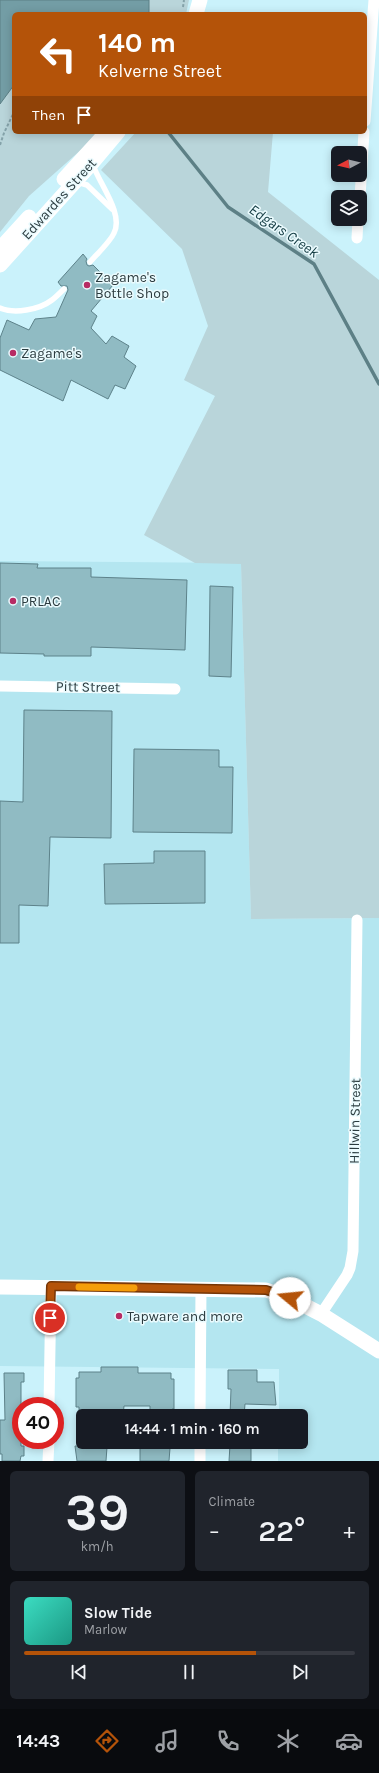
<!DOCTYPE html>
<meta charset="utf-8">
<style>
body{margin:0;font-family:Karla,sans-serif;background:#20242c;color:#f1f3f6;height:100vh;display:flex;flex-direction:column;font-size:15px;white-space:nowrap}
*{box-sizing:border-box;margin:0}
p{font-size:13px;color:#9ea1a6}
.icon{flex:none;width:22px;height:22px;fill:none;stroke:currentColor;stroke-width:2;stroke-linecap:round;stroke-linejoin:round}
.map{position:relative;height:1461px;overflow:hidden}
.panel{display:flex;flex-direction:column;gap:10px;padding:10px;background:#0d0f14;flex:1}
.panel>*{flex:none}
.top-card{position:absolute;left:12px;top:12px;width:355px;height:122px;border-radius:6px;box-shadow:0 2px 10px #0003;background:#b45309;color:#fff;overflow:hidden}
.needle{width:26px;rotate:263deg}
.tools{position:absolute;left:331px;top:146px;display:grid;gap:8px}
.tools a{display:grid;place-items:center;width:36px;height:36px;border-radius:6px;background:#171b24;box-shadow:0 2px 10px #0003;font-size:20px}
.speed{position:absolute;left:12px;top:1397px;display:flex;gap:8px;font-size:20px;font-weight:700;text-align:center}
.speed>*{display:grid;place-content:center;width:52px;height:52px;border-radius:50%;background:#171b24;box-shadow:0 2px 10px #0003;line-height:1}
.speed .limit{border:6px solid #d22;background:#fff;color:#111}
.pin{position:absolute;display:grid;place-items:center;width:34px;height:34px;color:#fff;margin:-17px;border:2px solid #fff;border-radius:50%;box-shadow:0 1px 4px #0007}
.me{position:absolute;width:44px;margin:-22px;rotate:287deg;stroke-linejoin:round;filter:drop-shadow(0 0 3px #0008)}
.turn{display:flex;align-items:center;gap:14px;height:84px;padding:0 20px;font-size:18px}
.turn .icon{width:52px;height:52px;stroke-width:2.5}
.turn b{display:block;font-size:28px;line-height:34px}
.then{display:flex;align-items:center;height:38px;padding:0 20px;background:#0003;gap:8px;font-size:15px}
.big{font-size:30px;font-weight:600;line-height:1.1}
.panel .widget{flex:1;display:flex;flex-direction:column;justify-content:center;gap:6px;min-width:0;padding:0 14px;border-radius:6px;background:#20242c}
.panel .dial{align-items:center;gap:0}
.dial b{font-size:52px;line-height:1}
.song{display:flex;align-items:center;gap:12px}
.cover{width:48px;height:48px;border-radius:6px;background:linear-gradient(135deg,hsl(170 70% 55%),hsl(170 70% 35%))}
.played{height:4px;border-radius:2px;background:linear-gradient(90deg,#b45309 70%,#363941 70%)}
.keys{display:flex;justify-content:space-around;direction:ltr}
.heat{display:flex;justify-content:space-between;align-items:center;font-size:22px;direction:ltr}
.panel .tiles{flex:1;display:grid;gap:10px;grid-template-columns:1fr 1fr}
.widget:last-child{grid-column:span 2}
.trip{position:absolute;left:76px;top:1409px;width:232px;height:40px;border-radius:6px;background:#171b24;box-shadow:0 2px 10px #0003;font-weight:600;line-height:40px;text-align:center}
.tab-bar{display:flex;height:64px;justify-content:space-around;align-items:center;background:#090b0e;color:#9ea1a6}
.tab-bar .icon{width:28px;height:28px}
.tab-bar .on{color:#b45309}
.tab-bar b{font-size:18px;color:#f1f3f6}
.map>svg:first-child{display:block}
.built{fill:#b4e6f0}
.green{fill:#b9d5da}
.water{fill:#739da5;stroke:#5d8086}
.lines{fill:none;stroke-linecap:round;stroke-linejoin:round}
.stream{stroke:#5d8086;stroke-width:3.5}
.building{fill:#90bbc3;stroke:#5d828a}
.path{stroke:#84a2a9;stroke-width:2;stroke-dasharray:3 2;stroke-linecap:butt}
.lane{stroke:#fff;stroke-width:5.5}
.street{stroke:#fff;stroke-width:11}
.secondary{stroke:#fff;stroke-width:15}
.route-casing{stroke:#753606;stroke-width:10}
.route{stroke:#b45309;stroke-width:7}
.slow{stroke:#f59e0b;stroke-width:7}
.poi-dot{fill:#b72b64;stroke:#ebfbfe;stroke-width:1.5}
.labels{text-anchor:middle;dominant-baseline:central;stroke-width:3;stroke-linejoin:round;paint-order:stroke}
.street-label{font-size:14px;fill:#2b3b3f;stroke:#ebfbfe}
.poi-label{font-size:14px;fill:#2b3b3f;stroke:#ebfbfe;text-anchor:start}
.water-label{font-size:15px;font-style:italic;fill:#143d44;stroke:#ebfbfe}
</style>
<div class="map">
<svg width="379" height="1461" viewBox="0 0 379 1461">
<rect width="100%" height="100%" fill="#caf2fb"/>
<polygon class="built" points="0,561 241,563 251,919 379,918 379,1461 278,1461 278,1442 301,1442 301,1416 279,1416 279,1369 0,1366"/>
<g class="green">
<polygon points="0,0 189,0 186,14 14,14 14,132 98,132 83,148 29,196 0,232"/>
<polygon points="136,132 273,132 268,192 379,280 379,918 251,919 241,564 195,563 144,535 215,396 184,380 208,326 182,249 101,170"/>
</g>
<polygon class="water" points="0,0 149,0 149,14 14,14 14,85 0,104"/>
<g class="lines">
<polyline class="stream" points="168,132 228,207 314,264 379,384"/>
</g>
<g class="building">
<polygon points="83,254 87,259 86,261 87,265 89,266 93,265 113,285 91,311 97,316 91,328 106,344 112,336 129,346 124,357 136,366 125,389 115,385 108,399 71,380 63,401 0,370 0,338 7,320 29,330 35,319 56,317 68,290 67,286 61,286 58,282"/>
<polygon points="0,563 38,564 37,568 91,568 91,577 187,580 185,650 91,647 91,656 44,656 44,654 0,653"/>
<polygon points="210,586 233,587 231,677 209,676"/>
<polygon points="24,710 112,711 111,838 50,837 48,906 19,905 19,943 0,943 0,801 23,802"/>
<polygon points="134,749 219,750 219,767 233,767 232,833 133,832"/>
<polygon points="154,851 205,851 205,903 105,904 104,864 154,863"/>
<polygon points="101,1367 138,1367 138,1373 171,1373 171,1379 174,1379 174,1409 172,1409 172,1415 150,1415 150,1406 124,1406 123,1416 79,1414 79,1407 76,1407 76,1378 79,1378 79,1372 101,1372"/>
<polygon points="228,1370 257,1370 257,1382 274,1382 276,1405 245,1404 244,1416 230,1416 231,1389 228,1389"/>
<polygon points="4,1373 24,1373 24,1382 21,1382 21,1446 24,1446 24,1456 21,1456 20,1461 2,1461 2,1454 0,1454 0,1420 5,1420"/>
<polygon points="140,1442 161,1442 161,1448 170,1448 169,1461 140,1461"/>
<polygon points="230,1445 251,1445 251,1461 229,1461"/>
<polygon points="75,1446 107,1447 106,1461 77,1461"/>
</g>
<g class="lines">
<g class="path">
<polyline points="183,7 184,0"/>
<polyline points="0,145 4,133 14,112"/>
</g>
<g class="lane">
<polyline points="77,182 87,185 112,209"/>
<path d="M90 262C97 254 110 242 114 233 124 214 99 183 93 165"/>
<path d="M0 308C14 314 39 310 52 300 56 297 60 293 64 289"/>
</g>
<g class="street">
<polyline points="365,121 374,0"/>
<polyline points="360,197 364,132"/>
<polyline points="357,238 358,219"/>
<polyline points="0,686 175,689"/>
<polyline points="321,1314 347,1275 350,1268 353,1251 357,920"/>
<polyline points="49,1406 51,1287"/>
<polyline points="200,1416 201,1289"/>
<polyline points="48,1461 49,1440"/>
<polyline points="200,1461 200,1442"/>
</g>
<g class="secondary">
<polyline points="196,14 200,0"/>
<polyline points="64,179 106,133"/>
<polyline points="0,249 29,217"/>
<polyline points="0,265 92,163 118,132"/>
<polyline points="0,1287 266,1290 290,1298 321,1314 379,1351"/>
</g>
</g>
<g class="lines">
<defs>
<polyline id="route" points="50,1318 51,1286 266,1290 290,1298"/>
</defs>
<use href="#route" class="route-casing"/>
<use href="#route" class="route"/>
<polyline class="slow" points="79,1287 134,1288"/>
</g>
<g class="poi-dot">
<circle cx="87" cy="285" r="4"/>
<circle cx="13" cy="353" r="4"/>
<circle cx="13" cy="601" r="4"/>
<circle cx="119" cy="1316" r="4"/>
</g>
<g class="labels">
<g class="street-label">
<text transform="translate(59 199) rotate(-48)">Edwardes Street</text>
<text transform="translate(88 687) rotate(1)">Pitt Street</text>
<text transform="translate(355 1121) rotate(-89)">Hillwin Street</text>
</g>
<g class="poi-label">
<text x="95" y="277">Zagame's<tspan x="95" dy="16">Bottle Shop</tspan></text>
<text x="21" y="353">Zagame's</text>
<text x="21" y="601">PRLAC</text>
<text x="127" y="1316">Tapware and more</text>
</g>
<g class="water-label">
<text transform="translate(284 231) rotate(35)">Edgars Creek</text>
</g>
</g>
</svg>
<div class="tools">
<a><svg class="needle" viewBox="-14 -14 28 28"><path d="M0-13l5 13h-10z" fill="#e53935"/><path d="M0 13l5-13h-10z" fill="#9ea1a6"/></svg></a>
<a><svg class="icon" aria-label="layers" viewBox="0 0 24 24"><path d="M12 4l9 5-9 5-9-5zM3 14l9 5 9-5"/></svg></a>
</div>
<div class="speed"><div class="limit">40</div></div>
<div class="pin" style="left:50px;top:1318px;background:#d93025"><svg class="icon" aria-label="arrive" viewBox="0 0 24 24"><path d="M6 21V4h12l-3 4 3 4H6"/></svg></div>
<svg class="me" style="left:290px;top:1298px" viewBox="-20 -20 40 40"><circle r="19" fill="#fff"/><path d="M0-13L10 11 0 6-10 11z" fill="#b45309"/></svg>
<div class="trip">14:44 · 1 min · 160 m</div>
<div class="top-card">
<div class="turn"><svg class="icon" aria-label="left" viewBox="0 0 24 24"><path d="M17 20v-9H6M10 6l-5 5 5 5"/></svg><div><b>140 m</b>Kelverne Street</div></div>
<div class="then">Then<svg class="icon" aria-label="arrive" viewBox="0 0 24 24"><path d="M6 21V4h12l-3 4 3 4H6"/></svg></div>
</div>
</div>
<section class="panel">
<div class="tiles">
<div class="widget dial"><b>39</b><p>km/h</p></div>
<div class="widget"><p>Climate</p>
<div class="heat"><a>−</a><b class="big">22°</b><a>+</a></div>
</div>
<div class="widget">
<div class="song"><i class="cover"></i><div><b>Slow Tide</b><p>Marlow</p></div></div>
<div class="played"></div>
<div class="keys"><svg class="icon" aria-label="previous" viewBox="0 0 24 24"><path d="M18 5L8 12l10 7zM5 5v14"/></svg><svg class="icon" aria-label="pause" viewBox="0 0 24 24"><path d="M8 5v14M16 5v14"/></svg><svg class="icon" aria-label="next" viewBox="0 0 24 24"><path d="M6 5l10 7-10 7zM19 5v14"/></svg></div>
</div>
</div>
</section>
<nav class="tab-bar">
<b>14:43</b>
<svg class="icon on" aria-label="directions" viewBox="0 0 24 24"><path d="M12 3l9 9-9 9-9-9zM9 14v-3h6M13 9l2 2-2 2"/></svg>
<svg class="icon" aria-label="music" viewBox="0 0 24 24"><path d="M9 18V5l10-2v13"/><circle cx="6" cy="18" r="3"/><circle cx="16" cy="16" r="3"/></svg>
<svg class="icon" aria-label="phone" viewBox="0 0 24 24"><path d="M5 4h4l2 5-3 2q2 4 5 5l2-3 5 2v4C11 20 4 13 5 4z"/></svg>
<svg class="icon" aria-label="climate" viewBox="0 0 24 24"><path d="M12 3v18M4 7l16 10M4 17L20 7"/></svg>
<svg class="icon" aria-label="car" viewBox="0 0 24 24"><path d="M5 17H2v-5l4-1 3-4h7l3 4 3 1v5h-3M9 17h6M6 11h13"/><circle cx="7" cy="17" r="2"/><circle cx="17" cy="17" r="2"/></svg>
</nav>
